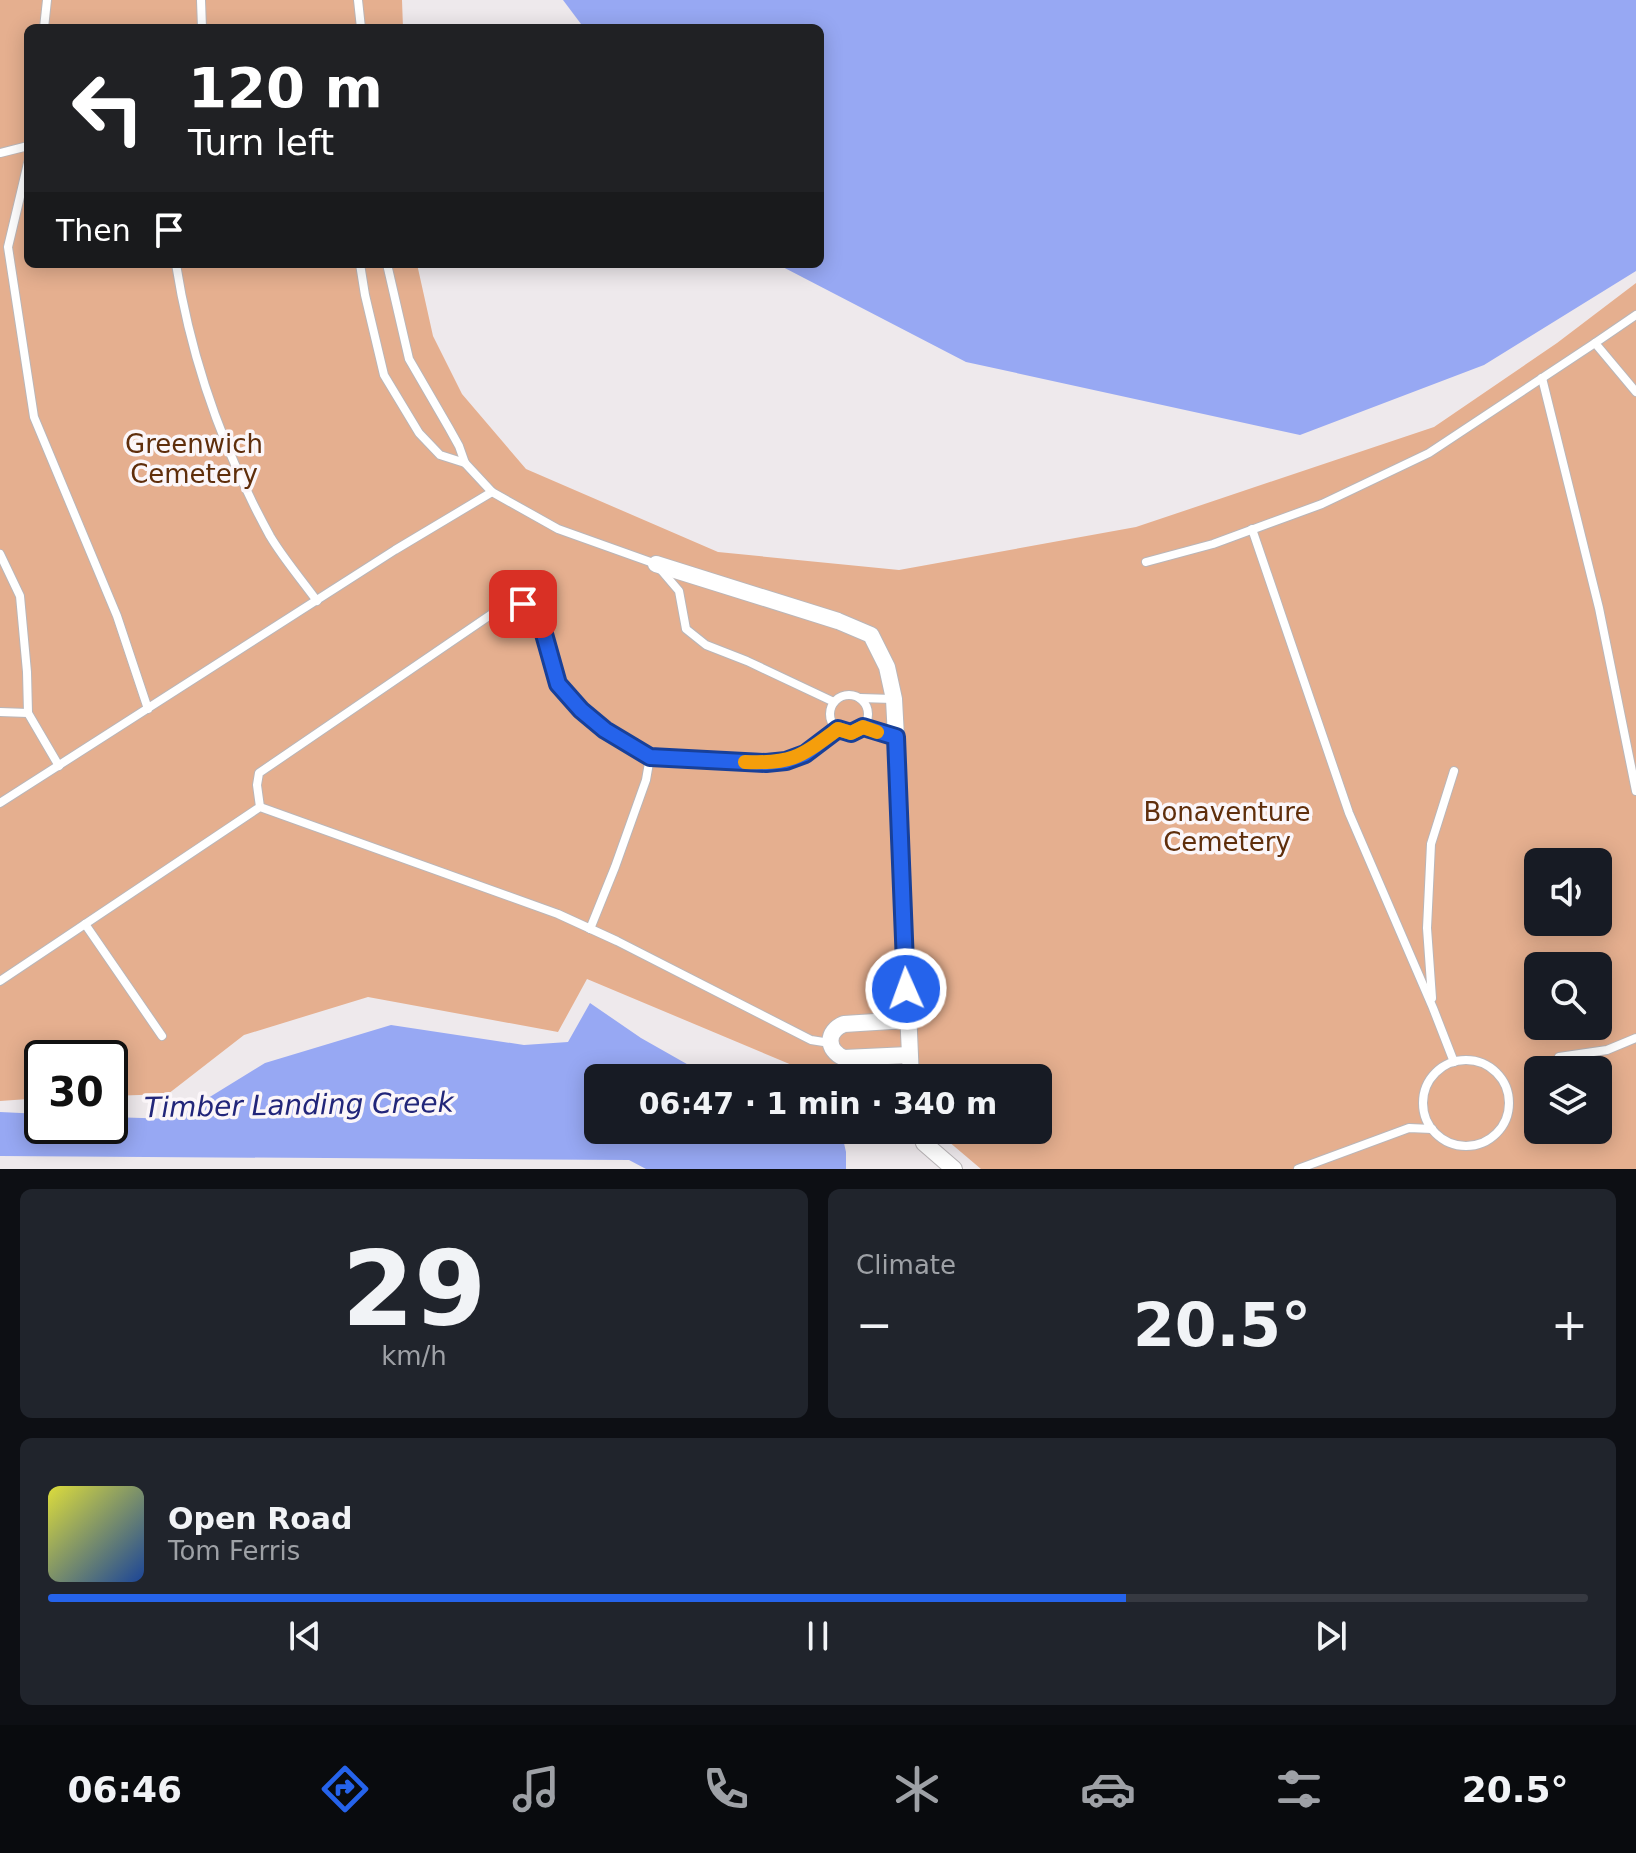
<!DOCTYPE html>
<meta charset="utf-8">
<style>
body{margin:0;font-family:"DejaVu Sans",sans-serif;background:#20242c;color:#f1f3f6;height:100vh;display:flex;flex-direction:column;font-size:30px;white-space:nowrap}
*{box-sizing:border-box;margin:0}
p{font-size:26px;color:#9ea1a6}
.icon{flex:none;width:44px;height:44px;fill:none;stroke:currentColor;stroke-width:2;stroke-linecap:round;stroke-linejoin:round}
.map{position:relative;height:1169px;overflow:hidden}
.drawer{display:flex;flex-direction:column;gap:20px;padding:20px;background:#0d0f14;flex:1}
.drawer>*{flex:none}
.top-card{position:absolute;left:24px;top:24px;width:800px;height:244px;border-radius:12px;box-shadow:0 4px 20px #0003;background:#202124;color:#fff;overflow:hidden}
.tools{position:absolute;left:1524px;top:848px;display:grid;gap:16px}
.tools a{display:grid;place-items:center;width:88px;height:88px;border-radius:12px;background:#171b24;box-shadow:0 4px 20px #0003;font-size:40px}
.speed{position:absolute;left:24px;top:1040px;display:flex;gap:16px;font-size:40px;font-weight:700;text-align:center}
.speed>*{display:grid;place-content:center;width:104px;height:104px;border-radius:50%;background:#171b24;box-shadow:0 4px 20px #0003;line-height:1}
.speed .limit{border:4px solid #111;border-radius:12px;background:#fff;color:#111}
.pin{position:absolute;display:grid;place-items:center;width:68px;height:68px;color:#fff;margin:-34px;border-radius:16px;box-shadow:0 4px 12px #0006}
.me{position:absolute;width:88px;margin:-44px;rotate:358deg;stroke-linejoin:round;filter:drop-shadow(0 0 6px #0008)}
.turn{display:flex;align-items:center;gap:28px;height:168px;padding:0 32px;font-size:36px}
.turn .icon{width:104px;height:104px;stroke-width:2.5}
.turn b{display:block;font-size:56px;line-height:68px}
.then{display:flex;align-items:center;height:76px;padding:0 32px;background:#0003;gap:16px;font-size:30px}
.big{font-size:60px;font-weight:700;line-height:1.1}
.drawer .widget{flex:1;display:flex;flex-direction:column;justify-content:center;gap:12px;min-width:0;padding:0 28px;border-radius:12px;background:#20242c}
.drawer .dial{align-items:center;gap:0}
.dial b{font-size:104px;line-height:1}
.song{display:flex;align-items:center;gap:24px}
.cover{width:96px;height:96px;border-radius:12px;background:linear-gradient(135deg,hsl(60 70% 55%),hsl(220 70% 35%))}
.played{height:8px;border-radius:4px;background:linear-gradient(90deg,#2563eb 70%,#363941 70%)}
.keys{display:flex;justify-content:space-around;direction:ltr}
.heat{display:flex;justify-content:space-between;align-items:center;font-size:44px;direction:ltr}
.drawer .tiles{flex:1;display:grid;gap:20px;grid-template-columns:1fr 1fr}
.widget:last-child{grid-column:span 2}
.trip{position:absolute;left:584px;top:1064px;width:468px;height:80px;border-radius:12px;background:#171b24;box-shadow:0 4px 20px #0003;font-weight:700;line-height:80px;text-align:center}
.tab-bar{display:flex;height:128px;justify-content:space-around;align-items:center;background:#090b0e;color:#9ea1a6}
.tab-bar .icon{width:56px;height:56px}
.tab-bar .selected{color:#2563eb}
.tab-bar b{font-size:36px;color:#f1f3f6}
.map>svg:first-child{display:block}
.green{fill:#e5af8f;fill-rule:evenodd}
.water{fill:#97a8f3}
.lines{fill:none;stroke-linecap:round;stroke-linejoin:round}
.service-casing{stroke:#bab6b8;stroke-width:10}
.minor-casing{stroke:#bab6b8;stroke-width:18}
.service{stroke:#fff;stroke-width:8}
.minor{stroke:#fff;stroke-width:16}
.route-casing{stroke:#184099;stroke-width:20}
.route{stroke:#2563eb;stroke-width:14}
.slow{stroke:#f59e0b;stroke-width:14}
.labels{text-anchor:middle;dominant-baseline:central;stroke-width:7;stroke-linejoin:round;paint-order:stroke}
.park-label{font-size:26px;fill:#5f2e0b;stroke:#fbf6f9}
.water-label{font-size:28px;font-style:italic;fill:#22267a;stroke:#fbf6f9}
</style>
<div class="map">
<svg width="1636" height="1169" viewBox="0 0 1636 1169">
<rect width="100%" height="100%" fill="#eee9ec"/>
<path class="green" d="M0 0H402L403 28H28V264H417L433 336 462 394 526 469 718 552 899 570 1136 527 1434 427 1557 343 1636 283V1169H981L935 1130H1038V1078H823L587 979 558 1032 368 997 244 1035 168 1094 110 1096V1058H42V1098L0 1101ZM1538 862H1598V922H1538ZM1538 966H1598V1026H1538ZM1538 1070H1598V1130H1538Z"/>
<g class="water">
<polygon points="563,0 1636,0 1636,271 1484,365 1300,435 966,362 777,264 820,264 820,28 584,28"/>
<polygon points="590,1003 641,1038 708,1076 708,1078 598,1078 598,1130 841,1130 846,1152 846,1169 646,1169 629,1160 0,1156 0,1112 42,1114 42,1126 110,1126 110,1117 174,1119 265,1063 391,1025 524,1045 568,1042"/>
</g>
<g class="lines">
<defs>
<g id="service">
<polyline points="201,0 202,28"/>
<polyline points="358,0 361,28"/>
<polyline points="44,28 47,0"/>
<polyline points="0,153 28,146"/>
<polyline points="28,163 8,247 34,417 117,616 148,709"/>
<path d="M176 264C191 359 224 452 270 536 283 558 301 579 317 601"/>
<polyline points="360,264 365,295 384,375 419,433 440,455 465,463"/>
<polyline points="387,264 409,359 449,428 459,446 465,463 492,492 558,529 656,564 679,591 686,629 706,645 747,661 834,702"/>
<polyline points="1636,315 1595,343 1636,392"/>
<polyline points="1542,378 1599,608 1636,791"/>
<polyline points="1252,529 1349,813 1433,1008 1454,1062"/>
<polyline points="0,554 20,596 27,672 28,713"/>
<polyline points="1146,562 1213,544 1322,504 1429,453 1595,343"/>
<circle cx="849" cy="714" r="19"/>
<polyline points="860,698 893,699"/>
<polyline points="0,712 28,713 59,766"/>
<polyline points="863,727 896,737"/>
<polyline points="0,803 395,550 492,492"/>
<polyline points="260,807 257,785 259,773 505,605 523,604 537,609 558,684 581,710 605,730 650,757 766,763 786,761 805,754 838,729"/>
<polyline points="85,924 162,1036"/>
<polyline points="590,929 615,867 646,780 650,757"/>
<polyline points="0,981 260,807 558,914 617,941 811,1040 830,1043"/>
<polyline points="1432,998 1427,928 1431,844 1454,771"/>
<polyline points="1559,1057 1607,1050 1636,1038"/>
<circle cx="1466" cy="1103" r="43"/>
<polyline points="1298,1169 1409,1128 1432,1129"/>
</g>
<g id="minor">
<polyline points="656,564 838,621 871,635 887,667 894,699 896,737 911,1078"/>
<path d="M907 1020 844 1024C826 1031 826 1050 844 1058L909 1055"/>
<polyline points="920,1130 924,1143 954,1169"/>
</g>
</defs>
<use href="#service" class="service-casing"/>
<use href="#minor" class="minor-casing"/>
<use href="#service" class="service"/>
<use href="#minor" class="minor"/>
</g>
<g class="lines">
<defs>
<polyline id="route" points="523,604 537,609 558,684 581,710 605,730 650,757 766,763 786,761 805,754 838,729 851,733 863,727 896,737 906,989"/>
</defs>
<use href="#route" class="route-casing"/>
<use href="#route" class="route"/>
<path class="slow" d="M745 762C793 764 800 757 838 729L851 733 863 727 877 732"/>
</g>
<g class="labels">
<g class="park-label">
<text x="194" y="444">Greenwich<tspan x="194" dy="30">Cemetery</tspan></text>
<text x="1227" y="812">Bonaventure<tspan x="1227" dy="30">Cemetery</tspan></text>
</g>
<g class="water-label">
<text transform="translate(299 1105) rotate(-1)">Timber Landing Creek</text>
</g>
</g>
</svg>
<div class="tools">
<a><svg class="icon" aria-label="sound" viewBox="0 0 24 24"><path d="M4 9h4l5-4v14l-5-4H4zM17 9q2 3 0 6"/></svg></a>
<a><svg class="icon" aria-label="search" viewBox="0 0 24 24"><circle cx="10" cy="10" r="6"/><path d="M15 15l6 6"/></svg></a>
<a><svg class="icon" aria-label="layers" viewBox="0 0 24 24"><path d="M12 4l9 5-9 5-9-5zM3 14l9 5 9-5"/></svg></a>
</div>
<div class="speed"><div class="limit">30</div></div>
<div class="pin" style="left:523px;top:604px;background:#d93025"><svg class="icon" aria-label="arrive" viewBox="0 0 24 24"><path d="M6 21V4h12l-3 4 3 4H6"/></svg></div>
<svg class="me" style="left:906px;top:989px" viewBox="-20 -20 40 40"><circle r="17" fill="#2563eb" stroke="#fff" stroke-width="3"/><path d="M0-11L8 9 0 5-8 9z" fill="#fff"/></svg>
<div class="trip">06:47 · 1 min · 340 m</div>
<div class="top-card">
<div class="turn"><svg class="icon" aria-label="left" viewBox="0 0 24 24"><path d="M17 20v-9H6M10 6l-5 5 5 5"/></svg><div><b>120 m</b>Turn left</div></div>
<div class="then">Then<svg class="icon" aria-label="arrive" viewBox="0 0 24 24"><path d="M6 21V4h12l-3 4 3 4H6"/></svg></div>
</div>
</div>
<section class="drawer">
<div class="tiles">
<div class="widget dial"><b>29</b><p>km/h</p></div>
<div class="widget"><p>Climate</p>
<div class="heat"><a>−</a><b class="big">20.5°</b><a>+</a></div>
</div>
<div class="widget">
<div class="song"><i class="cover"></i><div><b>Open Road</b><p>Tom Ferris</p></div></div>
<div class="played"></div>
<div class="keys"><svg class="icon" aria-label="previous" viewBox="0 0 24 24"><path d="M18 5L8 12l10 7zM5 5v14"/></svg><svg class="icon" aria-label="pause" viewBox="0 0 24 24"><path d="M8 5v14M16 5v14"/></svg><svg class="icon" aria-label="next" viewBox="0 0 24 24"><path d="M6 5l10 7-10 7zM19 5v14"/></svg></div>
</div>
</div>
</section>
<nav class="tab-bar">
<b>06:46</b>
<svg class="icon selected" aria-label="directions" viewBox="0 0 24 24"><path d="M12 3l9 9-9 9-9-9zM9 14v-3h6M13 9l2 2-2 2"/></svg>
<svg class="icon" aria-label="music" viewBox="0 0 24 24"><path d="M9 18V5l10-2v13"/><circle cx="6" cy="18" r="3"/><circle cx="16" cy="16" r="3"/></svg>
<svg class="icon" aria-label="phone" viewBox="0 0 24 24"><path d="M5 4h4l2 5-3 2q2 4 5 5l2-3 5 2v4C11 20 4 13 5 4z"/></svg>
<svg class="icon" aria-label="climate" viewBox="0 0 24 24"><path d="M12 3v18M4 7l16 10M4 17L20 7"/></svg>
<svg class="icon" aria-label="car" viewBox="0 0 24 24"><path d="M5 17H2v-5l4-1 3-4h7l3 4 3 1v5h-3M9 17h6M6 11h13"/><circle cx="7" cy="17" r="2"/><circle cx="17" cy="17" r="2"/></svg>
<svg class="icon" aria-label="filters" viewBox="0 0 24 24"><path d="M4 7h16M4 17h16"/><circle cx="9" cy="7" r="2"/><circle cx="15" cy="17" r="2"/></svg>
<b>20.5°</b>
</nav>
